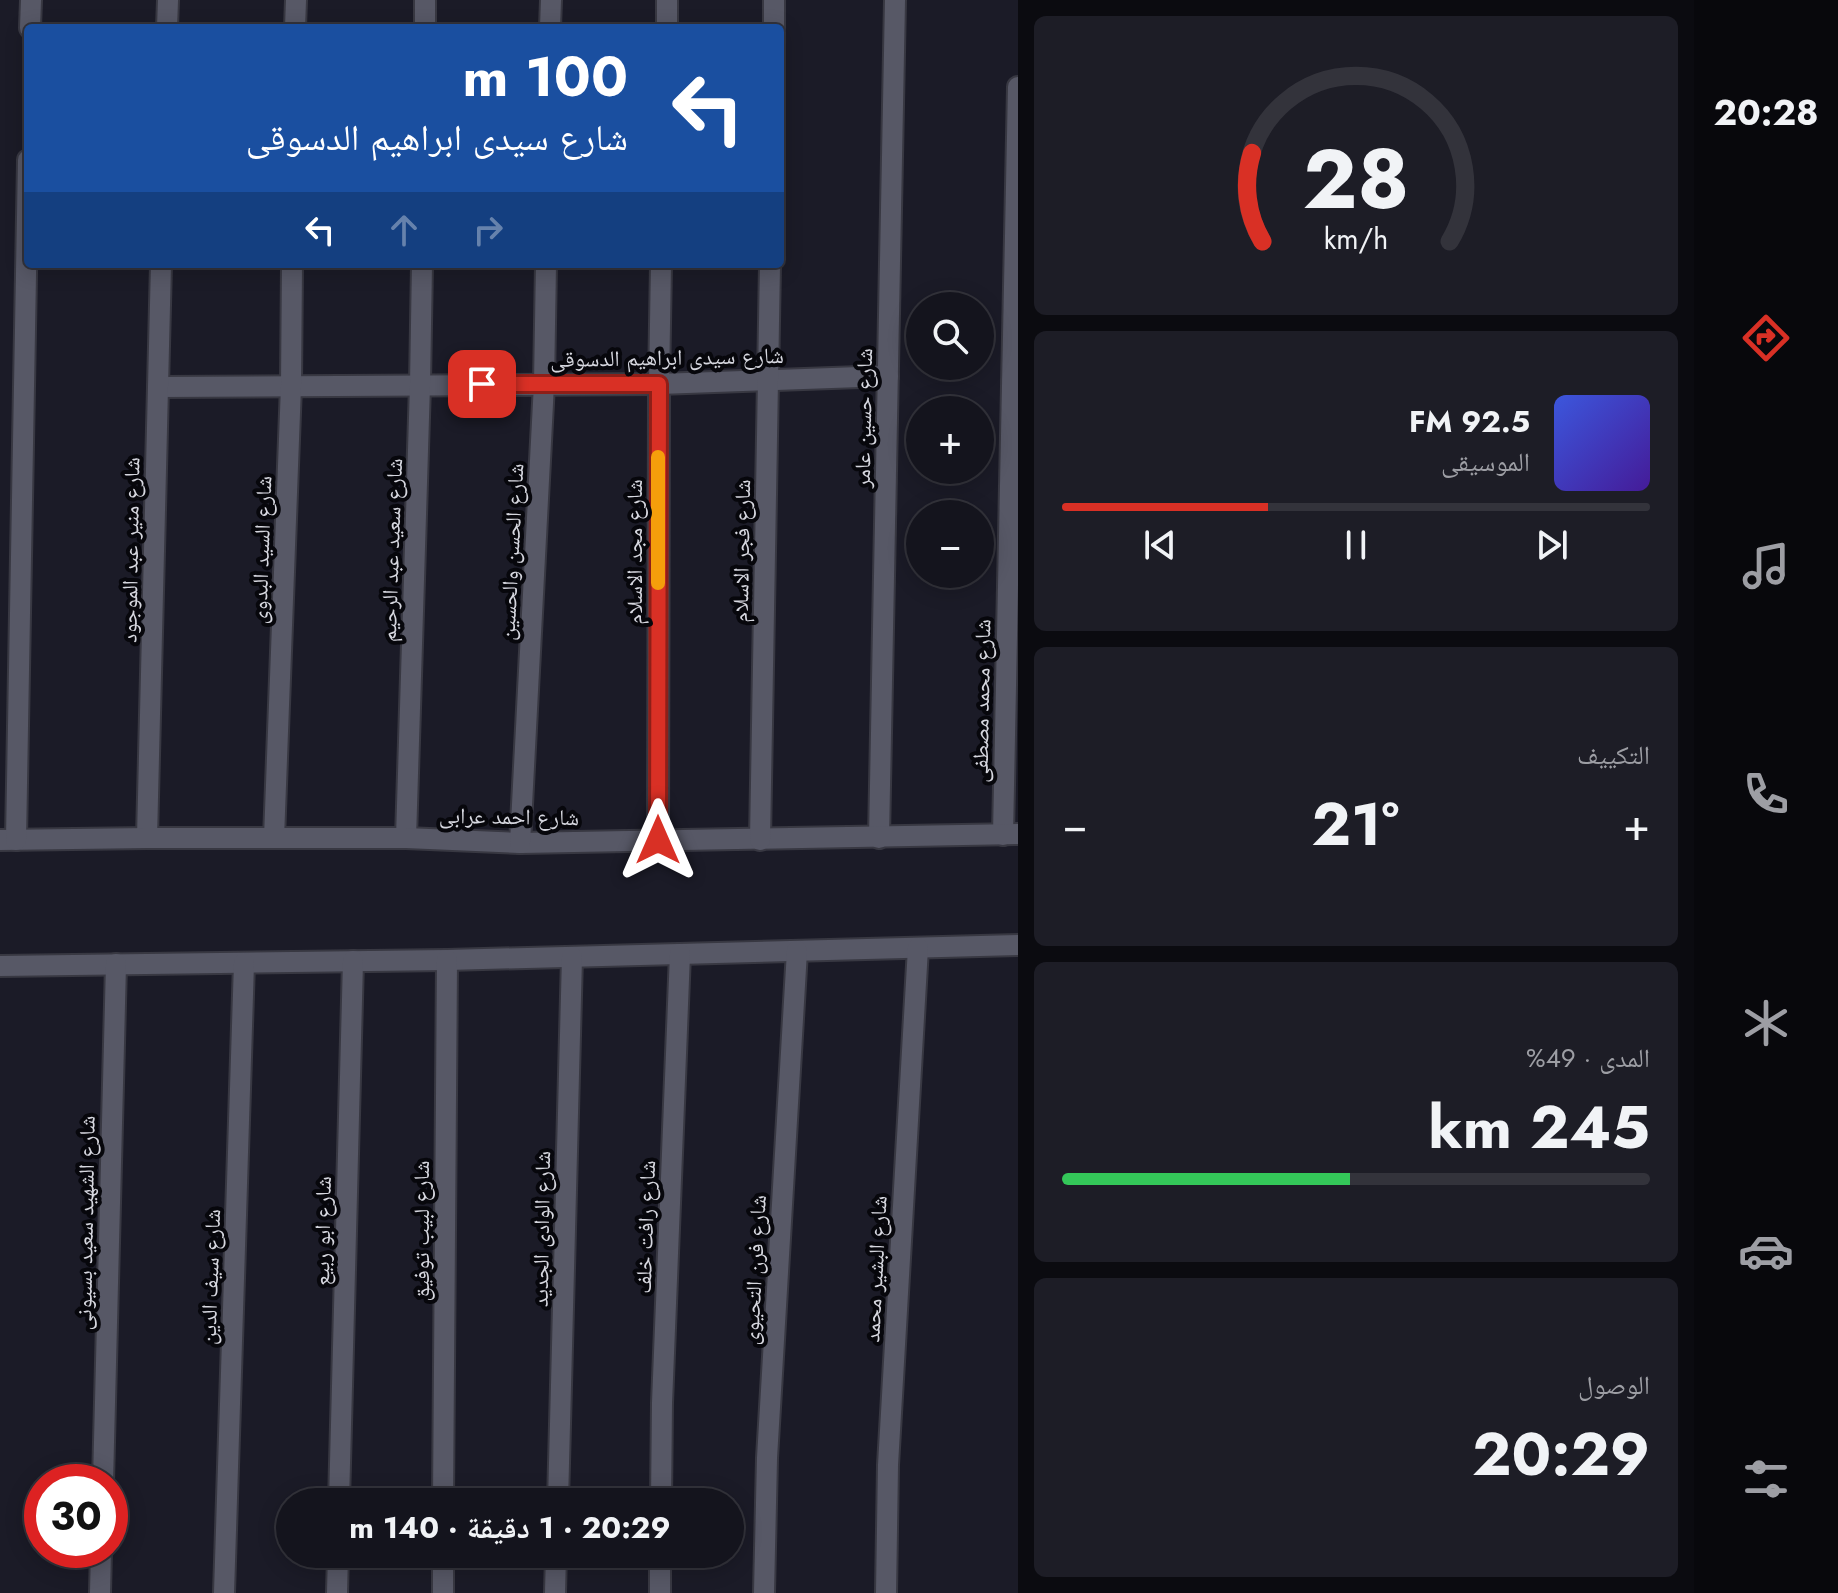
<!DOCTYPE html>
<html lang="ar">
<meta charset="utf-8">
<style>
body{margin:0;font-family:Jost,"Noto Naskh Arabic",sans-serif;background:#1d1d26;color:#f1f3f6;direction:rtl;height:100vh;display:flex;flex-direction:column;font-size:30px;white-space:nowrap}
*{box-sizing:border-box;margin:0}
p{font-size:26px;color:#9d9ea4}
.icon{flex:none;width:44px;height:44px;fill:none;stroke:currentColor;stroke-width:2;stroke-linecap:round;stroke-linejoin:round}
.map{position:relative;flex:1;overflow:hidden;direction:ltr}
.sheet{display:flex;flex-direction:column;gap:16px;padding:16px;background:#0b0b10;width:676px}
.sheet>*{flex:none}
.top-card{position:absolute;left:24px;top:24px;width:760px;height:244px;border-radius:8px;box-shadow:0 4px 20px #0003,0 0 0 2px #33333b;direction:rtl;background:#1a4fa0;color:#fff;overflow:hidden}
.buttons{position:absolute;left:906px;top:292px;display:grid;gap:16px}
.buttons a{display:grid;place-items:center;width:88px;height:88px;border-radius:50%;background:#14141d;box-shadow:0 4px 20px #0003,0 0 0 2px #33333b;font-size:40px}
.speed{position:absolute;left:24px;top:1464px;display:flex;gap:16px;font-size:40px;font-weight:700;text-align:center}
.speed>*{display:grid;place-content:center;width:104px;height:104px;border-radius:50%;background:#14141d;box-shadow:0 4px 20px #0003,0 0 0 2px #33333b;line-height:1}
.speed .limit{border:12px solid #d22;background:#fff;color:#111}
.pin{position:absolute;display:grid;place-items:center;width:68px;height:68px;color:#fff;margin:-34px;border-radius:16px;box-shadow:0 4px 12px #0006}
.me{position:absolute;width:88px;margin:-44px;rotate:0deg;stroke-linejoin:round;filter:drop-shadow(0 0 6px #0008)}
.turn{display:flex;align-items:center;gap:28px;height:168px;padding:0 24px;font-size:36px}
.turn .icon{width:104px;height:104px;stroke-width:2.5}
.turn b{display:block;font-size:56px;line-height:68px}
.lanes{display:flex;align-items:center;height:76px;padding:0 24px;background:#0003;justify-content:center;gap:40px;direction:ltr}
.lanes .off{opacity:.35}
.big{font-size:60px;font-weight:700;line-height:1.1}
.sheet .card{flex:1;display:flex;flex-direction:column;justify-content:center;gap:12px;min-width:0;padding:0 28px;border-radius:12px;background:#1d1d26}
.sheet .dial{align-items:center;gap:0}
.dial svg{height:208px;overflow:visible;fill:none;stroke:#33333b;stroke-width:7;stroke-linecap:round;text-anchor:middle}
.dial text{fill:#f1f3f6;stroke:none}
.song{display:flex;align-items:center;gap:24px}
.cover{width:96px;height:96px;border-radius:12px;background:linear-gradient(135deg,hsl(230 70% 55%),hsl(260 70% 35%))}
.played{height:8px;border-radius:4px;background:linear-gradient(90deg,#d93025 35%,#33333b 35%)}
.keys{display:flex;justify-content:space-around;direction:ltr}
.heat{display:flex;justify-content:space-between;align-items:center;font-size:44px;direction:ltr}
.charge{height:12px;border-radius:6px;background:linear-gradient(90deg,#34c759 49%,#33333b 0)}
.trip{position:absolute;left:276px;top:1488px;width:468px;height:80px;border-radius:40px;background:#14141d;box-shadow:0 4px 20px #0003,0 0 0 2px #33333b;font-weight:700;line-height:80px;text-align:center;direction:rtl}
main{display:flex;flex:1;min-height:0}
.tab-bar{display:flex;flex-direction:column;width:144px;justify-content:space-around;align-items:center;background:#08080c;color:#9d9ea4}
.tab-bar .icon{width:56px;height:56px}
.tab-bar .on{color:#d93025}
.tab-bar b{font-size:36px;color:#f1f3f6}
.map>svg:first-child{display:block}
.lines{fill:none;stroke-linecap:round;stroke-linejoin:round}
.minor-casing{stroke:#383842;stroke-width:24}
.minor{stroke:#575866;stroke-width:20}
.route-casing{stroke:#8d1f18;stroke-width:20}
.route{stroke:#d93025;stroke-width:14}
.slow{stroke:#f59e0b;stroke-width:14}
.labels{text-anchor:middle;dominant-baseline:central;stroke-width:8;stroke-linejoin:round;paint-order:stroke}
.street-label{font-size:22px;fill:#d6d7df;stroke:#07070c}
</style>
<main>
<nav class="tab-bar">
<b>20:28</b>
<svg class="icon on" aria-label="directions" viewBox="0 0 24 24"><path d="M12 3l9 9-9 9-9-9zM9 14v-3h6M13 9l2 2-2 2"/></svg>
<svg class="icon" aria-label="music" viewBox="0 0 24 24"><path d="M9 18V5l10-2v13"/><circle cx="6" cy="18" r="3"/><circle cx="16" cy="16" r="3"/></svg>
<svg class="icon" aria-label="phone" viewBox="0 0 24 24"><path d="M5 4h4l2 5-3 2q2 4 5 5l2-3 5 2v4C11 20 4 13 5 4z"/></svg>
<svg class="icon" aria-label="climate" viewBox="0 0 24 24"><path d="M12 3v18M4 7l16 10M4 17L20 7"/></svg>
<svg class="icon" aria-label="car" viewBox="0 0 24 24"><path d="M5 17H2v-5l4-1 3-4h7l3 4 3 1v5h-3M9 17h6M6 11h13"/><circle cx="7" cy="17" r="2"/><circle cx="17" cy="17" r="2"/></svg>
<svg class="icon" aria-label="filters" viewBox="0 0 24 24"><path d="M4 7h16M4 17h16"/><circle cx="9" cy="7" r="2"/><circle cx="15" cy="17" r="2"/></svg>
</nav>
<section class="sheet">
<div class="card dial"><svg viewBox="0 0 100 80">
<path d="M14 69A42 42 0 1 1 86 69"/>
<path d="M14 69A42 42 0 0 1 10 35" stroke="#d93025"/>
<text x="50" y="56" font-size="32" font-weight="700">28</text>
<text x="50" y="72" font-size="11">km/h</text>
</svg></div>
<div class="card">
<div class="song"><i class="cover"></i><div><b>92.5 FM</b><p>الموسيقى</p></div></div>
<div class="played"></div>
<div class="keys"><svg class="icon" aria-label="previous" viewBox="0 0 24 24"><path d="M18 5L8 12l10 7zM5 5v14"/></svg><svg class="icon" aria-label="pause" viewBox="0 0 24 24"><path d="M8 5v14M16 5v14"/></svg><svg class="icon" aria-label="next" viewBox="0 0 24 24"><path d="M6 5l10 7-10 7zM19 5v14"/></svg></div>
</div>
<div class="card"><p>التكييف</p>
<div class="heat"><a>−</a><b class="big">21°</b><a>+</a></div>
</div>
<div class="card"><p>المدى · 49%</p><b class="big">245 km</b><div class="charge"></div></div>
<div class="card"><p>الوصول</p><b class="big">20:29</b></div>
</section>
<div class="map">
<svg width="1018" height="1593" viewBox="0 0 1018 1593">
<rect width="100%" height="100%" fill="#1b1b27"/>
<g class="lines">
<defs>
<g id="minor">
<polyline points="30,28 31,0"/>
<polyline points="167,28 168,0"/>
<polyline points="295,28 296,0"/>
<polyline points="425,28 425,0"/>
<polyline points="550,28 551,0"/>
<polyline points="667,28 667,0"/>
<polyline points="774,28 774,0"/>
<polyline points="158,387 659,384 888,376"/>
<polyline points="1003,835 1018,87"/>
<polyline points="147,838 161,264"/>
<polyline points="274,838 291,386 292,264"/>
<polyline points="406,838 420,385 422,264"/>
<polyline points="879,838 895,0"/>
<polyline points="0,840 147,838 406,838 520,843 1018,834"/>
<polyline points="16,840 28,160"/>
<polyline points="658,840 659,384 661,264"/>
<polyline points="760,840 770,264"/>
<polyline points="520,843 544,384 546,264"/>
<polyline points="0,966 447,960 1018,945"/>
<polyline points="103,1482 116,964"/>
<polyline points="339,1502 353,961"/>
<polyline points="443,1502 447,960"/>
<polyline points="558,1502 572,957"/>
<polyline points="661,1502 662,1403 680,954"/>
<polyline points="100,1593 101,1550"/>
<polyline points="224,1593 244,963"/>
<polyline points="337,1593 338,1554"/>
<polyline points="443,1593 443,1554"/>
<polyline points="555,1593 556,1554"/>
<polyline points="660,1593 660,1554"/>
<polyline points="764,1593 767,1458 797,951"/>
<polyline points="886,1593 888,1465 918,948"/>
</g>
</defs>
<use href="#minor" class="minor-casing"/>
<use href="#minor" class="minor"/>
</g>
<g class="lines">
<defs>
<polyline id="route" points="482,384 659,384 658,840"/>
</defs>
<use href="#route" class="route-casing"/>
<use href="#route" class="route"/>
<polyline class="slow" points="658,583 658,457"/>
</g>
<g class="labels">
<g class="street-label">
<text transform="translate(667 357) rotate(-1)">شارع سيدى ابراهيم الدسوقى</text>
<text transform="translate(863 418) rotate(-89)">شارع حسين عامر</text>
<text transform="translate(130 550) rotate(-89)">شارع منير عبد الموجود</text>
<text transform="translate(261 550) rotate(-88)">شارع السيد البدوى</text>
<text transform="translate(391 550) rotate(-88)">شارع سعيد عبد الرحيم</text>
<text transform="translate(741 551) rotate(-89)">شارع فجر الاسلام</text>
<text transform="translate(511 552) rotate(-87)">شارع الحسن والحسين</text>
<text transform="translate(634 552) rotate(-90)">شارع مجد الاسلام</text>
<text transform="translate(981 701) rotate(-89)">شارع محمد مصطفى</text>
<text transform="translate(509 816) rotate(1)">شارع احمد عرابى</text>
<text transform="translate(85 1223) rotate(-89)">شارع الشهيد سعيد بسيونى</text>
<text transform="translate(645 1227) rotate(-88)">شارع رافت خلف</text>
<text transform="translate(541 1229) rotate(-89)">شارع الوادى الجديد</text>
<text transform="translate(322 1231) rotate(-89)">شارع ابو ربيع</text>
<text transform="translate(421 1231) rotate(-90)">شارع لبيب توفيق</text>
<text transform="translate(875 1269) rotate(-87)">شارع البشير محمد</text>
<text transform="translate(754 1270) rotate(-87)">شارع فرن التحيوى</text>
<text transform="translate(210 1277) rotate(-88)">شارع سيف الدين</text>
</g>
</g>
</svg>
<div class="buttons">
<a><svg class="icon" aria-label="search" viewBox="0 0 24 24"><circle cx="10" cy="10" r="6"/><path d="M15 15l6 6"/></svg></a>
<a>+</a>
<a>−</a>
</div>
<div class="speed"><div class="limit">30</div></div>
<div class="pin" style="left:482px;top:384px;background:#d93025"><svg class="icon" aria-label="arrive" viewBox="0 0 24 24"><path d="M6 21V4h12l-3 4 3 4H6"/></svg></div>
<svg class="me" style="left:658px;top:840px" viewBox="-20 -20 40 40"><path d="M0-17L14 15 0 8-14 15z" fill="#d93025" stroke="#fff" stroke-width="4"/></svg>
<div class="trip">20:29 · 1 دقيقة · 140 m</div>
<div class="top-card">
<div class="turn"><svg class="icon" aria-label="left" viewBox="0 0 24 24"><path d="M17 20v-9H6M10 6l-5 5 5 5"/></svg><div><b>100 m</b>شارع سيدى ابراهيم الدسوقى</div></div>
<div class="lanes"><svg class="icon" aria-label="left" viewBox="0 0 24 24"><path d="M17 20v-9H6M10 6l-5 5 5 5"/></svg><svg class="icon off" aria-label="ahead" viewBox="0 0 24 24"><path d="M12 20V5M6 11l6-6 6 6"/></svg><svg class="icon off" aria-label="right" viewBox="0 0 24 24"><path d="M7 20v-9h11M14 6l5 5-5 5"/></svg></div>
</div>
</div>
</main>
